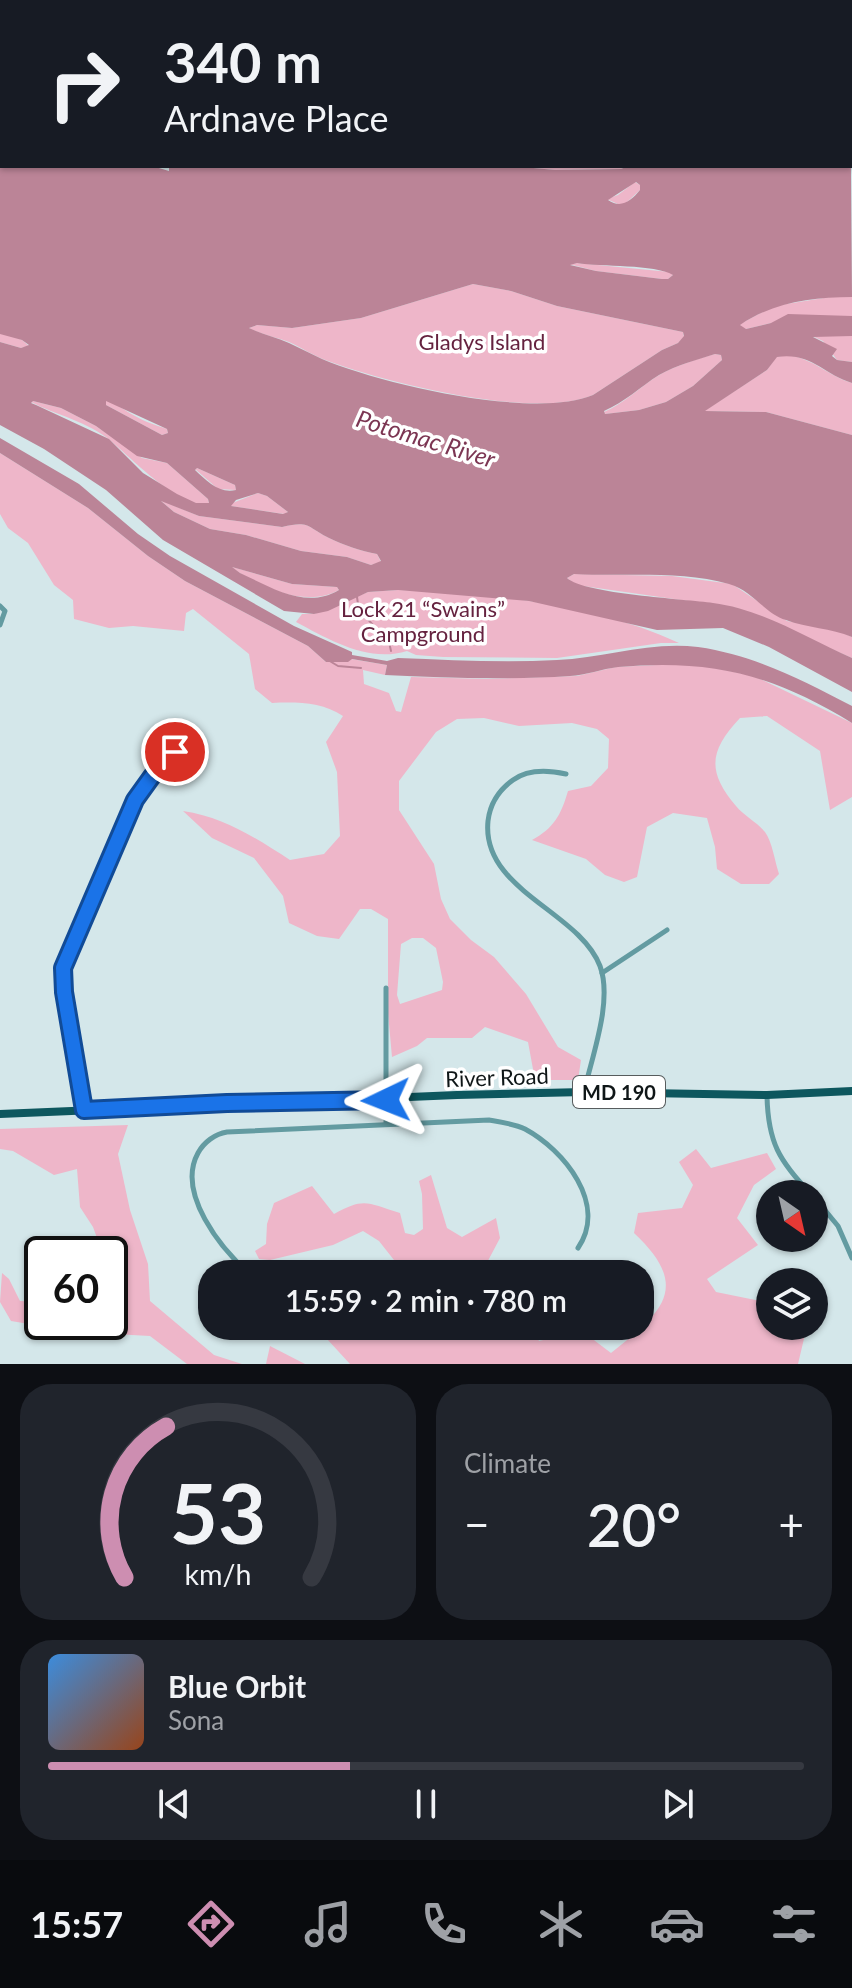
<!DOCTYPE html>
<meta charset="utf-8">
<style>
body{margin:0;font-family:Lato,sans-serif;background:#20242c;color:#f1f3f6;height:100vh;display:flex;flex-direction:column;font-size:30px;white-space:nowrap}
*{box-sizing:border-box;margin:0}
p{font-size:26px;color:#9ea1a6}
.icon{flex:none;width:44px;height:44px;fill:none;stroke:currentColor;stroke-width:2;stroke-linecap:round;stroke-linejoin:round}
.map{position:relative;height:1364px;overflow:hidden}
.details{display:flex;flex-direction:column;gap:20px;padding:20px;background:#0d0f14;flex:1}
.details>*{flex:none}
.top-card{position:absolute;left:0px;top:0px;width:852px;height:168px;box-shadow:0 2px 6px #0004;background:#171b24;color:#f1f3f6;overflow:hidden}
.needle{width:52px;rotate:146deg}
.controls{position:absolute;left:756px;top:1180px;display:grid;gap:16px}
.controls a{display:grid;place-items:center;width:72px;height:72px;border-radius:50%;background:#171b24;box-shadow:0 2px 6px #0004;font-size:40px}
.speed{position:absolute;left:24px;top:1236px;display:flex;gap:16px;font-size:40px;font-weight:700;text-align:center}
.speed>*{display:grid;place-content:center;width:104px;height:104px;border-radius:50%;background:#171b24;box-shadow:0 2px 6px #0004;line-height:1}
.speed .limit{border:4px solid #111;border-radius:12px;background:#fff;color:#111}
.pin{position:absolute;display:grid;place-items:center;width:68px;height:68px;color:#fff;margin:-34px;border:4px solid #fff;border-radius:50%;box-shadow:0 2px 8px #0007}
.me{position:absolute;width:88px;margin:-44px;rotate:268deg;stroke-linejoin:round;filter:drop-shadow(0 0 6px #0008)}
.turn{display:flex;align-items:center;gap:28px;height:168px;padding:0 32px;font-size:36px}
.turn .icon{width:104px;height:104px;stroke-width:2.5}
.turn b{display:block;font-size:56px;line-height:68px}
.big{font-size:60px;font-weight:600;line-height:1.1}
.details .card{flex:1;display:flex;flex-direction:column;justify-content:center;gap:12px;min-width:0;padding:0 28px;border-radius:32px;background:#20242c}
.details .dial{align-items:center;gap:0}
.dial svg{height:208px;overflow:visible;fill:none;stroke:#363941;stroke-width:7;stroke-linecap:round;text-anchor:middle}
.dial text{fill:#f1f3f6;stroke:none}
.song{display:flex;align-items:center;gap:24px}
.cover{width:96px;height:96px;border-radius:12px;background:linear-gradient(135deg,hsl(210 70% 55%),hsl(20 70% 35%))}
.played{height:8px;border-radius:4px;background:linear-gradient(90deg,#cd8eb1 40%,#363941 40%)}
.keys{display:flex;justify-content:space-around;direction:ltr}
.heat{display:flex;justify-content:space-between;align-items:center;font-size:44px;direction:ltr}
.details .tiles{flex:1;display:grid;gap:20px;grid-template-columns:1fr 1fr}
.card:last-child{grid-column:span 2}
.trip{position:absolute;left:198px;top:1260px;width:456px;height:80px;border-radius:32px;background:#171b24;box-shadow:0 2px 6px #0004;font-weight:600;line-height:80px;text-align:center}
.tabs{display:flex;height:128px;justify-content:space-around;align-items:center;background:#090b0e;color:#9ea1a6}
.tabs .icon{width:56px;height:56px}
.tabs .selected{color:#cd8eb1}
.tabs b{font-size:36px;color:#f1f3f6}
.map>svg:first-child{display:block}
.green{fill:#eeb6c9;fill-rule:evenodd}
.water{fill:#bb8497;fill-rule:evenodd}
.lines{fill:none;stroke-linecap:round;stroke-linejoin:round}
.stream{stroke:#bb8497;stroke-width:2}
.minor{stroke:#639ba1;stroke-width:5}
.primary{stroke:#0d575e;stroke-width:8}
.route-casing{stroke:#114b97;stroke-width:20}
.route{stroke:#1a73e8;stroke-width:14}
.labels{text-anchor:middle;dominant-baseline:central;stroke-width:7;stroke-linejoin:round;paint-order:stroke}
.shield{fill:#fff;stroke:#575c5d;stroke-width:2}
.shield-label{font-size:20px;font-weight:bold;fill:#0f1617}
.park-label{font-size:22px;fill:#65223f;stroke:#fff}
.street-label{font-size:22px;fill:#0f1617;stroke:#fff}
.water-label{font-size:24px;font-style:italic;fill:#7c3653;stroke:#fff}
</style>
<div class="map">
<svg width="852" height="1364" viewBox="0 0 852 1364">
<rect width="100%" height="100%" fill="#d4e7ea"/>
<g class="green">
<polygon points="165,0 852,0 852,66 850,2"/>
<polygon points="512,166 628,166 621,169 555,170"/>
<polygon points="635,182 640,185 640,190 626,203 620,205 607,199 618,195"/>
<polygon points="577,263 670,272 673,275 668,279 662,279 596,271 569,264"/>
<path d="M473 284 511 291 557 306 683 332 684 337 678 343 662 350 593 395C534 420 388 383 328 361 314 356 302 348 289 342 276 337 260 334 249 328L257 325 292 328 361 318Z"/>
<polygon points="830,297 852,297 852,316 771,323 746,329 741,328 740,324 774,306"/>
<polygon points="5,333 22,340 29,346 21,348 0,342 0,334"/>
<polygon points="841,335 852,336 852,362 837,360 823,341 812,336"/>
<path d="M715 354 721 355 722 360 693 386 666 402 639 410 605 414 604 412C624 403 638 389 656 377 674 366 694 360 715 354Z"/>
<path d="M787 355C813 358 828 376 852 383V435L766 412 704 411 767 370 776 357Z"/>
<path d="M106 400C118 404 125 411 135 416 145 422 156 425 167 429L168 433 162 435 106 405Z"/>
<path d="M33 401 61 408 96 426 142 458 167 463 208 499 209 503C183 512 130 457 111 441 89 422 56 415 31 402Z"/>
<path d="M0 453 88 508 148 556 185 581 308 646 326 662 351 659 387 665 385 675 363 670 364 684 389 693 396 711 401 712 411 677 487 679 577 676 616 667 677 664 705 666 754 676 852 723V797L830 810 820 751 767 716 740 718C710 750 706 771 736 806 744 816 757 822 765 832 772 841 775 862 779 874L769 884H741L717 869 715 847 707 818 673 813 647 827 637 877 624 882 605 875 586 859 532 840C554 828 561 815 568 791L591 786 608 768 609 739 597 729 572 723 519 726 484 718 457 719 436 732 399 781V810L434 864 441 899 450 919 471 940 494 957 526 994 558 1047 581 1060 578 1080H535L528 1042 485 1027 472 1038H427L417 1046 392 1057 388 1013V919L371 909H360L339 939 317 936 289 923 283 896 254 858 212 838 183 811C224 817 256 838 290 860L324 854 340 836 337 772 326 742 343 716C322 702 297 702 272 703L255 689 249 654 193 609 186 613 184 631 133 626 109 628 74 619 73 600 54 585 28 543 8 528 0 514ZM412 938H423L436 948 443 982 442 990 400 1004 397 995 401 944Z"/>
<polygon points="197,468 235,485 236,490 218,489 195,469"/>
<polygon points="258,493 267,496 288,512 284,514 231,506 230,504"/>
<path d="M160 500 199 516 282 527C310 520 307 527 329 538 343 545 361 551 377 554L381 562 371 565 347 557 301 551 246 535 210 529 174 512Z"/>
<path d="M229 566 292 584 337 587 339 590C304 609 259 586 229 566Z"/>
<polygon points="574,574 672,576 732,584 787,621 839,631 852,637 852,658 737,608 576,585 567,578"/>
<path d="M398 590C484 591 602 606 679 643H661L557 658 443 657 416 655 407 651C368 663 330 640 296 622L302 614H314L368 592Z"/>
<polygon points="128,1125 118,1154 130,1210 148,1264 150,1301 214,1355 242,1364 187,1364 150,1336 77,1332 11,1321 0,1302 2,1273 9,1279 20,1301 42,1302 42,1322 110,1322 110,1292 114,1288 110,1272 110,1254 103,1254 93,1227 80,1207 77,1169 54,1175 13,1151 0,1149 0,1129"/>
<path d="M696 1149 711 1168 767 1153 776 1169 754 1185 737 1218 758 1245 707 1279 716 1292 770 1303V1326H807L798 1364H350L327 1339 336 1326H532L539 1341 582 1331 611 1353C661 1313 693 1288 634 1233L638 1213 682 1208 693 1185 679 1162Z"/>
<path d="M431 1175 447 1228 462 1237 496 1218 500 1238 481 1274H405L379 1241 363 1231 333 1245 270 1260 259 1259 255 1251 266 1244 267 1224 274 1203 312 1186 334 1214C365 1197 367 1203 400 1213L405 1233 414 1235 423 1229 422 1194 419 1181Z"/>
<polygon points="270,1346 305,1364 266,1364"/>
</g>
<g class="water">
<polygon points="0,0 182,0 185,2 2,2 2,56"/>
<path d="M850 57 852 297C812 297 774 302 740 325L746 329 771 323 788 314 852 316V336L813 337 837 349 832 356 837 360 852 362V383C823 374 811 352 777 357L767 370 705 411 766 412 852 435V637C831 628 807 628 786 620 764 613 752 590 729 584 680 570 625 577 574 574L567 578C584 594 686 599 713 603 762 609 808 639 852 658V692L769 647 723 628 657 630 529 601 398 590 368 592 328 611 314 614 284 611 163 540 106 490 44 449 0 425V342L21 348 29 345 22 340 0 334V86L2 166H152L169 171V166H512L555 170 621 169 628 166H850ZM636 182 640 185V190C631 201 621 209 608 200ZM577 263C601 267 655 264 673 275L668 279H662L596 271 570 265ZM473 284 511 291 557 306 683 332 684 336 678 343 662 350 593 395C534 420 381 384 322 359 311 354 300 348 289 343 276 337 261 334 249 328L257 325 292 328 361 318ZM715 354 721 355 722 360 693 386 666 402 639 410 605 414 604 411C625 402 640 387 659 375 677 365 696 360 715 354ZM33 401 61 408 96 426 137 456 167 463 208 499 209 503H196L177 494 143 473 109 439 36 405 31 403ZM106 401 167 429 168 433 162 435 106 405ZM197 468 235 485 236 490C219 494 207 481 195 470ZM258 493 267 496 288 512 283 514 231 506 236 500ZM161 501 199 516 282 527C310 520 307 527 329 538 343 545 361 551 377 554L381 561 371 565 347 557 301 551 246 535 210 529 174 512ZM232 567 292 584 337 587 339 590C306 610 271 587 240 573Z"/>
<path d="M0 438 79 484 138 534 170 556 294 626 352 652V655L387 661 398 658C451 660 504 663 557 660 605 658 650 641 698 647 754 655 802 680 852 706V723C772 674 711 659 618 667 602 669 586 675 570 676 508 680 447 678 385 675L387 665 352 659 348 662H326L308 646 185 581 148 556 88 508 0 453Z"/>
</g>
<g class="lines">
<g class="stream">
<polyline points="398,2 399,0"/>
<polyline points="645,2 647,0"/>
<polyline points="357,597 358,604 352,610 355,617 367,618 377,630 387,633 391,651"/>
<polyline points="328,660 338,666 361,668"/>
</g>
<g class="minor">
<polyline points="0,606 5,611 0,625"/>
<path d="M566 774C548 770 528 769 513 780 499 790 490 804 488 821 481 890 579 911 600 966 613 1001 592 1056 584 1092"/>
<polyline points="602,973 667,930"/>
<polyline points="386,988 386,1124"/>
<path d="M767 1096C768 1142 779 1161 811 1194"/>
<polyline points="84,1110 62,980 63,968 142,788 175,752 190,745"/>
<polyline points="814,1197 838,1226 852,1258"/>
<path d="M250 1274C221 1249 176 1193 198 1153 204 1142 215 1134 227 1132L489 1120C501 1122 515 1124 525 1129 564 1150 608 1204 578 1248"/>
</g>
<polyline class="primary" points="0,1114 457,1095 584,1092 767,1095 852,1091"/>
</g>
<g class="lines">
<defs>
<polyline id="route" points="175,752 158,768 135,800 63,968 64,992 84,1110 227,1103 386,1100"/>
</defs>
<use href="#route" class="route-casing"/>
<use href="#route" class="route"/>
</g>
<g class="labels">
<rect class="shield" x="573" y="1076" width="92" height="32" rx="6"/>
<g class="shield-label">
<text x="619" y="1092">MD 190</text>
</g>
<g class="park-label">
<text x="482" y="341">Gladys Island</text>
<text x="423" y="608">Lock 21 “Swains”<tspan x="423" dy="25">Campground</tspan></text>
</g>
<g class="street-label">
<text transform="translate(497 1077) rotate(-2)">River Road</text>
</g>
<g class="water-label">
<text transform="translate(426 438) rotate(17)">Potomac River</text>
</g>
</g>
</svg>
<div class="controls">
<a><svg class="needle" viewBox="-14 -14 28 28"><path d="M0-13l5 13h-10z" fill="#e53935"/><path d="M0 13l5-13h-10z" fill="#9ea1a6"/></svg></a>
<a><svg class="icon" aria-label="layers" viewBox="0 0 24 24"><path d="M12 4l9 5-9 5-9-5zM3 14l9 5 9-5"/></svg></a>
</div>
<div class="speed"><div class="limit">60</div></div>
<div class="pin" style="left:175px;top:752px;background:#d93025"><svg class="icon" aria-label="arrive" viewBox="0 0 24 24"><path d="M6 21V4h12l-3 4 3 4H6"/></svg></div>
<svg class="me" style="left:386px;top:1100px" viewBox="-20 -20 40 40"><path d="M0-17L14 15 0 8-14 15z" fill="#1a73e8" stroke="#fff" stroke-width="4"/></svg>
<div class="trip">15:59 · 2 min · 780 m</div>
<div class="top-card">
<div class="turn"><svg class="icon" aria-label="right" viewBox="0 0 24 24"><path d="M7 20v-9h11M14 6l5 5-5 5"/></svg><div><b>340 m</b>Ardnave Place</div></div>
</div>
</div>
<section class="details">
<div class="tiles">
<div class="card dial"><svg viewBox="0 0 100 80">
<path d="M14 69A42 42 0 1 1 86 69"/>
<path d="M14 69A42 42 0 0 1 30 11" stroke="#cd8eb1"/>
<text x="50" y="56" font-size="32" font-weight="700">53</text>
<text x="50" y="72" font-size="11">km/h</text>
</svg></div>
<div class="card"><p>Climate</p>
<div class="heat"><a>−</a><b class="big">20°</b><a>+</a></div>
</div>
<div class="card">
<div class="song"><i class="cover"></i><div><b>Blue Orbit</b><p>Sona</p></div></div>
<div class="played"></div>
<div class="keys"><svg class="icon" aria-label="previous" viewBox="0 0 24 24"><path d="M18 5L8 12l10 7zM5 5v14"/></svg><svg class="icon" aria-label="pause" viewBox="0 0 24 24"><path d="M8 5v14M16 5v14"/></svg><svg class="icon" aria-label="next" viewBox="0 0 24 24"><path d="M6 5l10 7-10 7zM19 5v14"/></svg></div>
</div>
</div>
</section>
<nav class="tabs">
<b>15:57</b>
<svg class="icon selected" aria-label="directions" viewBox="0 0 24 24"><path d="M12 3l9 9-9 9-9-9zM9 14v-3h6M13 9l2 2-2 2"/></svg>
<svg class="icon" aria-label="music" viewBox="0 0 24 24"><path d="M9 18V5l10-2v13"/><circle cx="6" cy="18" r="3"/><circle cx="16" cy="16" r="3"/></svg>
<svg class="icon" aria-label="phone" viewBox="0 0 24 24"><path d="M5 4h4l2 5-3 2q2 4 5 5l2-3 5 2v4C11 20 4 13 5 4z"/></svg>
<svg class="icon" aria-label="climate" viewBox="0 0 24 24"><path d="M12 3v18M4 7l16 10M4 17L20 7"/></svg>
<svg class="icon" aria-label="car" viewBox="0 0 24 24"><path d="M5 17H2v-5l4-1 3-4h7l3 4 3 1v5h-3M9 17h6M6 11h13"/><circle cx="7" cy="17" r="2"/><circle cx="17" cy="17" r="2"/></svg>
<svg class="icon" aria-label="filters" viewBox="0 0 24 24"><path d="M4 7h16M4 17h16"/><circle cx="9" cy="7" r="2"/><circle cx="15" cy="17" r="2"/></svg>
</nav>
